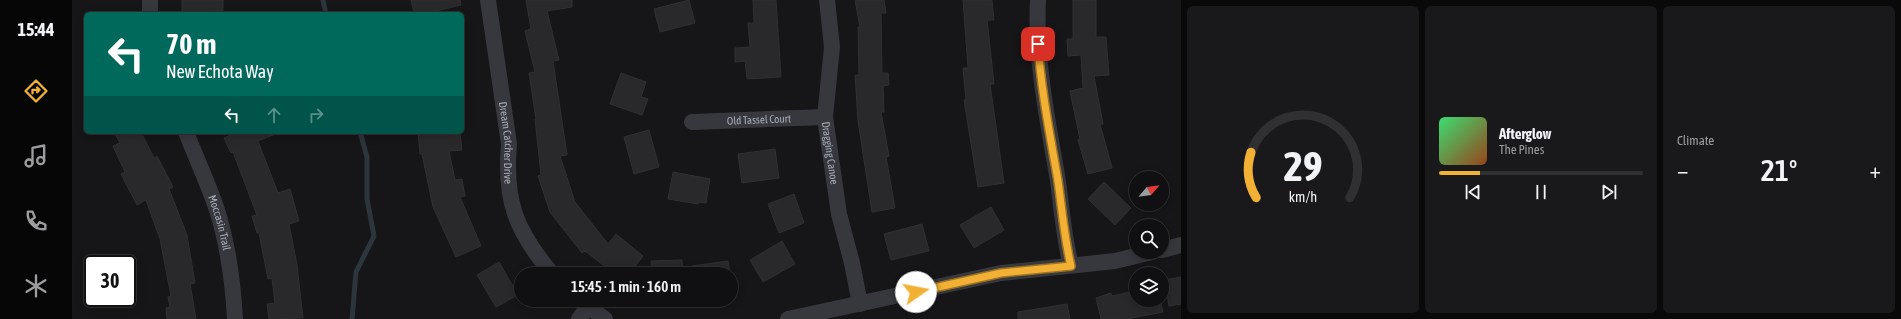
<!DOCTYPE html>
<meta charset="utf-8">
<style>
body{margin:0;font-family:"Asap Condensed",sans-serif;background:#19191b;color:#f1f3f6;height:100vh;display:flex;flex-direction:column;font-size:15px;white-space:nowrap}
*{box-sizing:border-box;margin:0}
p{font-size:13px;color:#9c9d9f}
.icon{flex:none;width:22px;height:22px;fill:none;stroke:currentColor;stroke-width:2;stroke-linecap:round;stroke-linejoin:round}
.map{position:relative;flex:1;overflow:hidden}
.details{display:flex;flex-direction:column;gap:6px;padding:6px;background:#09090a;width:720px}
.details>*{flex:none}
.top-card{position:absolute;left:12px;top:12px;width:380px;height:122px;border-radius:6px;box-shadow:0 2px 10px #0003,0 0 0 1px #303032;background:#00695c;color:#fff;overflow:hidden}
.needle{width:26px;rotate:61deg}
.buttons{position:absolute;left:1057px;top:171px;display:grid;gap:8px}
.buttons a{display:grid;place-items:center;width:40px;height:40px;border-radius:50%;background:#101012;box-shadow:0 2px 10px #0003,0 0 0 1px #303032;font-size:20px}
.speed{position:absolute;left:12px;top:255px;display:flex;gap:8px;font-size:20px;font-weight:700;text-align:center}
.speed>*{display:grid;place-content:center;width:52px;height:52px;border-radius:50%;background:#101012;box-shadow:0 2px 10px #0003,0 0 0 1px #303032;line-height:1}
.speed .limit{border:2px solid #111;border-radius:6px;background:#fff;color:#111}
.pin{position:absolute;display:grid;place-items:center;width:34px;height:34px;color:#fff;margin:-17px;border-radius:8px;box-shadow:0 2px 6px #0006}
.me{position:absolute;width:44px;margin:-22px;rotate:78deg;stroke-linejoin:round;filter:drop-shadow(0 0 3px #0008)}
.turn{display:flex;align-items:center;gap:14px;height:84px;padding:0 16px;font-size:18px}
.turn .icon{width:52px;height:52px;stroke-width:2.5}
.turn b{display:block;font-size:28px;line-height:34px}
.lanes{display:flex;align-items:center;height:38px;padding:0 16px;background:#0003;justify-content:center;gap:20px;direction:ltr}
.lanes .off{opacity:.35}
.big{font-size:30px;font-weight:600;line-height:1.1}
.details .card{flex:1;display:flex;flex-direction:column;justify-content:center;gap:6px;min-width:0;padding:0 14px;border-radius:6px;background:#19191b}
.details .dial{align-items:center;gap:0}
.dial svg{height:104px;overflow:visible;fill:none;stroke:#303032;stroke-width:7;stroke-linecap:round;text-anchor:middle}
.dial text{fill:#f1f3f6;stroke:none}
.song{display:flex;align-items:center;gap:12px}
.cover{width:48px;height:48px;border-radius:6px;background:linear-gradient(135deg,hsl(140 70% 55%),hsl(20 70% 35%))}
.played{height:4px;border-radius:2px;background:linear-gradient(90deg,#f2b134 20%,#303032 20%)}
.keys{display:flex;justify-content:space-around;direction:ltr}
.heat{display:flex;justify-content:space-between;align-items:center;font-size:22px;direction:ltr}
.details .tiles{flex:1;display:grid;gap:6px;grid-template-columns:repeat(3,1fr)}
.trip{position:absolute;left:442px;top:267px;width:224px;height:40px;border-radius:20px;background:#101012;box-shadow:0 2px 10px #0003,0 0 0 1px #303032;font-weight:600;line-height:40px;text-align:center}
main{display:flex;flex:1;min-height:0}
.dock{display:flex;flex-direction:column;width:72px;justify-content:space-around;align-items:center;background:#060607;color:#9c9d9f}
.dock .icon{width:28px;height:28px}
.dock .active{color:#f2b134}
.dock b{font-size:18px;color:#f1f3f6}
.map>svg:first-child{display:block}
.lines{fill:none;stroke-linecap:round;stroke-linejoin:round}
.stream{stroke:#2c353c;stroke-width:5}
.building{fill:#29292c;stroke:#303034}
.minor{stroke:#37383d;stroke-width:16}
.route-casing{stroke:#9d7322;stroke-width:10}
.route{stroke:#f2b134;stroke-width:7}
.labels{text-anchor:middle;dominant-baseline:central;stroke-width:4;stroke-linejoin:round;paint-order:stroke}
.street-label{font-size:11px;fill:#a8adb8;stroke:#111113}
</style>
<main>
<nav class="dock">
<b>15:44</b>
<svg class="icon active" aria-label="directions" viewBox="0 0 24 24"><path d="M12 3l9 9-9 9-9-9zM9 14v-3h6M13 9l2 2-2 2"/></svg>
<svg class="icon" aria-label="music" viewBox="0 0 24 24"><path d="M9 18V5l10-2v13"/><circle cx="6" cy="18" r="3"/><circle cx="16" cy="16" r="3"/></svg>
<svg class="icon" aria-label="phone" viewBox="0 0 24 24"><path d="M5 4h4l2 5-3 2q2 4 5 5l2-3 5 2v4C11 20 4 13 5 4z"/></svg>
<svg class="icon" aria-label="climate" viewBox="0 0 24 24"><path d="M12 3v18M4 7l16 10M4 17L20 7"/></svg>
</nav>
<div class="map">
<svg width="1109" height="319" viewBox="0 0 1109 319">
<rect width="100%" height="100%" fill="#161618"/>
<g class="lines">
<g class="stream">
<polyline points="251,0 254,14"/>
<polyline points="280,319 284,272 302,236 295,199 295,157 288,132"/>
</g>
</g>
<g class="building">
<polygon points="110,0 151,0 151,11 110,12"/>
<polygon points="339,0 388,0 389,5 351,14 342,14"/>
<polygon points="454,0 500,0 500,7 475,11 487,60 481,61 495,155 488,156 503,202 536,244 544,234 571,256 557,274 543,274 513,251 510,253 478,212 466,176 469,175 463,119 464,119 457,73 463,72 453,31 459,29"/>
<polygon points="617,0 623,23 588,32 582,9"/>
<polygon points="681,0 704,0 709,77 675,79 673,61 663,62 663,48 678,47 676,23 682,23"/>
<polygon points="783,0 812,0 814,13 809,13 810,73 816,73 817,85 811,86 812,112 809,112 817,156 814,157 823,208 800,212 786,121 783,75 787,75 786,27 788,27"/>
<polygon points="891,0 920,0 922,20 915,20 922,84 918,84 932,183 906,187 892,100 894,100 891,68 896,68"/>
<polygon points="1001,0 1024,0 1024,37 1034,37 1037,75 1022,76 1031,124 1028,124 1040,168 1016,174 1006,140 1008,139 998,91 1011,88 1009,55 996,56 995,39 1001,39"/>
<polygon points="549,73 574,82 569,97 576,99 570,115 538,104"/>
<polygon points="577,130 587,167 562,174 552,137"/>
<polygon points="42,132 69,132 82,158 85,156 101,187 97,189 115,235 123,283 118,284 124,319 95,319 94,308 98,307 96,297 99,296 88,239 74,200 65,205 49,174 53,172 41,146 48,143"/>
<polygon points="166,132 208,132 186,141 206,193 218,189 227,221 217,224 225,265 231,318 197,319 195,304 203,303 200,278 196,279 187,233 185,233 180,216 185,215 161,152 159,153 152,138"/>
<polygon points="346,132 372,132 372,135 388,133 390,150 377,151 383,180 390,179 393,196 388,197 409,246 384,257 361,207 350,154 348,154"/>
<polygon points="703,149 707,178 670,183 666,154"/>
<polygon points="601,172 638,179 634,203 626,202 626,204 596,199"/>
<polygon points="1032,182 1059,208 1043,225 1016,199"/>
<polygon points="722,194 732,223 707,233 696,204"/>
<polygon points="919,207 932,230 902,248 888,225"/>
<polygon points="850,224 857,251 819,260 812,234"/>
<polygon points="710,241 723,264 691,282 678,260"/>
<polygon points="610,260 611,274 580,274 579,261"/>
<polygon points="656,261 658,274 620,274 620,266"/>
<polygon points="427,262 446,295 424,307 405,275"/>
<polygon points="1109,277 1109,304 1097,306 1093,280"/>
<polygon points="1064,291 1064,300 1088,300 1091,312 1055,319 1029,319 1024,298 1039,293 1040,296"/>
<polygon points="995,304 998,319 946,319 946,312"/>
</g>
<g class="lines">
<g class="minor">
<polyline points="78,0 78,14"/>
<path id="s1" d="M416 0 437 144C432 201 444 231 480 274"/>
<path id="s2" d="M755 0 760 47 753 117 767 214 780 263 788 304"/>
<path d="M966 0C963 59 975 117 985 175 990 206 991 236 999 265"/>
<path id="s3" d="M620 122 753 117"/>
<path id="s4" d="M114 132C124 158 136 183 145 210 156 245 161 282 163 319"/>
<polyline points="1090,250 1109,245"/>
<polyline points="508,300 533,319"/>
<polyline points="507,319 516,306"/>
<polyline points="716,319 929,273 1043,261 1080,252"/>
</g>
</g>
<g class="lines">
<defs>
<path id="route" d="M844 292 929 273 999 266C992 237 990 209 986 181 978 135 969 90 966 44"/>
</defs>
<use href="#route" class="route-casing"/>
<use href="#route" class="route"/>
</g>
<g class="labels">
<g class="street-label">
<text stroke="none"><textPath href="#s3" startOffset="67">Old Tassel Court</textPath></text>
<text stroke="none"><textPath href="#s1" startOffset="144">Dream Catcher Drive</textPath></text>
<text stroke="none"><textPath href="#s2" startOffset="154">Dragging Canoe</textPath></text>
<text stroke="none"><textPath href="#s4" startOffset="97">Moccasin Trail</textPath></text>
</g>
</g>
</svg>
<div class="buttons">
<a><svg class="needle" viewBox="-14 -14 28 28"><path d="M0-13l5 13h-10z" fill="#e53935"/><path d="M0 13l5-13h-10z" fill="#9c9d9f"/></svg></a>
<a><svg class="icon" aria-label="search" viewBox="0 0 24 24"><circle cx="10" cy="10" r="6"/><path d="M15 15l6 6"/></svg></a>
<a><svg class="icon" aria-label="layers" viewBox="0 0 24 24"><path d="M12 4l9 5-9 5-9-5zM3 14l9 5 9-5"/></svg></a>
</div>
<div class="speed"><div class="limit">30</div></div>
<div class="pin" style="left:966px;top:44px;background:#d93025"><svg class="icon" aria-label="arrive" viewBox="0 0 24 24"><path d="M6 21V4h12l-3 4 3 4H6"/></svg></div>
<svg class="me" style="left:844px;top:292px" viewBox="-20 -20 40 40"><circle r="19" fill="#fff"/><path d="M0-13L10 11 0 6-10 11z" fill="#f2b134"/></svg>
<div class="trip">15:45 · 1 min · 160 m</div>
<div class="top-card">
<div class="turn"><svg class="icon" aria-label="left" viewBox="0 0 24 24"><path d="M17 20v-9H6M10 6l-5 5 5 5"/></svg><div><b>70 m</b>New Echota Way</div></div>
<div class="lanes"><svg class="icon" aria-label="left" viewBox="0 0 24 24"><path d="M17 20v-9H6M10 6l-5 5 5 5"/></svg><svg class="icon off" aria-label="ahead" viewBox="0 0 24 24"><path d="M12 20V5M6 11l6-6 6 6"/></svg><svg class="icon off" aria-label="right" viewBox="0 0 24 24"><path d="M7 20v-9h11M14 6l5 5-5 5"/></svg></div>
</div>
</div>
<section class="details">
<div class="tiles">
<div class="card dial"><svg viewBox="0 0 100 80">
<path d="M14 69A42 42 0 1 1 86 69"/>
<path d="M14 69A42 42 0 0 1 10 34" stroke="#f2b134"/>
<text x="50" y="56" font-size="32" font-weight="700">29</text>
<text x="50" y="72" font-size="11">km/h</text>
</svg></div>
<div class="card">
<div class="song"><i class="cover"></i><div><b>Afterglow</b><p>The Pines</p></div></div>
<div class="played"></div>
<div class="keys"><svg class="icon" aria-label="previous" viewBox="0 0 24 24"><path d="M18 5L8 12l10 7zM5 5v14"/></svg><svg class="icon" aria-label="pause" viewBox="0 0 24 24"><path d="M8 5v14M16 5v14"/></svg><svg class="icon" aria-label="next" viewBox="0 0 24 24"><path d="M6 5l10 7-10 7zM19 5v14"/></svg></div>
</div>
<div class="card"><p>Climate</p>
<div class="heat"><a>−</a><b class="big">21°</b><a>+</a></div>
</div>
</div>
</section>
</main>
